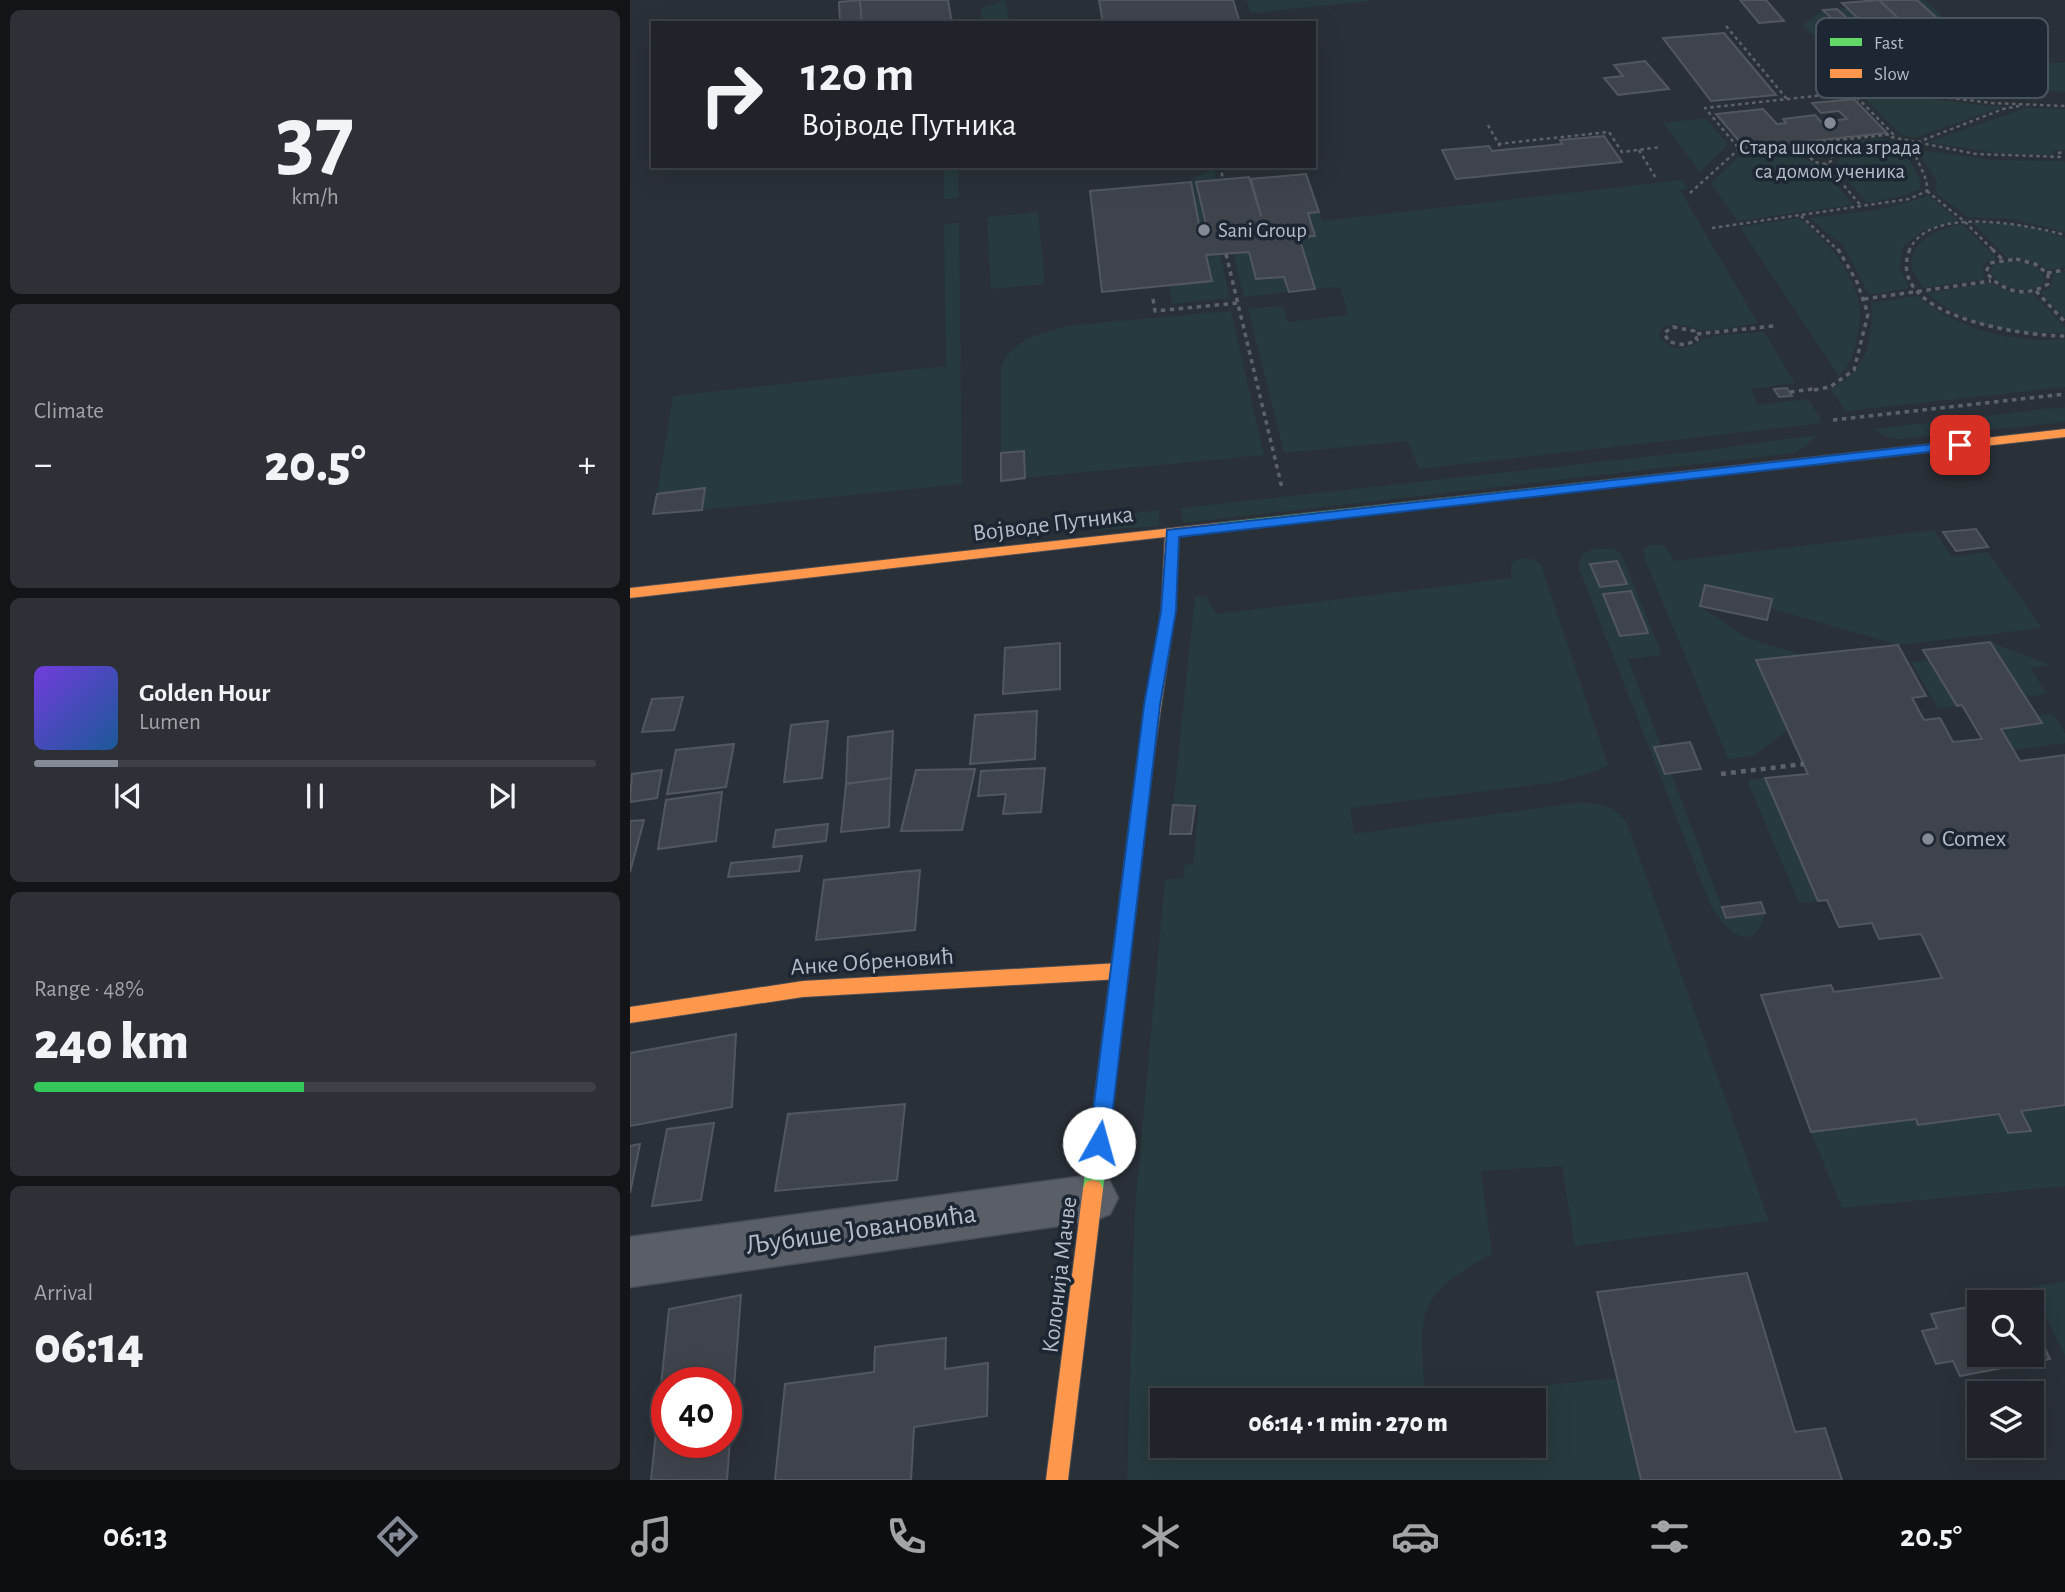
<!DOCTYPE html>
<meta charset="utf-8">
<style>
body{margin:0;font-family:"Alegreya Sans",sans-serif;background:#2d3036;color:#f1f3f6;height:100vh;display:flex;flex-direction:column;font-size:26px;white-space:nowrap}
*{box-sizing:border-box;margin:0}
p{font-size:23px;color:#a2a4a8}
.icon{flex:none;width:38px;height:38px;fill:none;stroke:currentColor;stroke-width:2;stroke-linecap:round;stroke-linejoin:round}
.map{position:relative;flex:1;overflow:hidden}
.panel{display:flex;flex-direction:column;gap:10px;padding:10px;background:#121417;width:630px}
.panel>*{flex:none}
.guide{position:absolute;left:21px;top:21px;width:665px;height:147px;border-radius:0px;box-shadow:0 7px 28px #0002,0 0 0 2px #3d4147;background:#20242a;color:#f1f3f6;overflow:hidden}
.fabs{position:absolute;left:1337px;top:1290px;display:grid;gap:14px}
.fabs a{display:grid;place-items:center;width:77px;height:77px;border-radius:0px;background:#20242a;box-shadow:0 7px 28px #0002,0 0 0 2px #3d4147;font-size:35px}
.speed{position:absolute;left:21px;top:1367px;display:flex;gap:14px;font-size:35px;font-weight:700;text-align:center}
.speed>*{display:grid;place-content:center;width:91px;height:91px;border-radius:50%;background:#20242a;box-shadow:0 7px 28px #0002,0 0 0 2px #3d4147;line-height:1}
.speed .limit{border:10px solid #d22;background:#fff;color:#111}
.pin{position:absolute;display:grid;place-items:center;width:60px;height:60px;color:#fff;margin:-30px;border-radius:14px;box-shadow:0 4px 10px #0006}
.me{position:absolute;width:77px;margin:-38px;rotate:7deg;stroke-linejoin:round;filter:drop-shadow(0 0 5px #0008)}
.turn{display:flex;align-items:center;gap:24px;height:147px;padding:0 35px;font-size:32px}
.turn .icon{width:91px;height:91px;stroke-width:2.5}
.turn b{display:block;font-size:49px;line-height:60px}
.big{font-size:52px;font-weight:800;line-height:1.1}
.panel .widget{flex:1;display:flex;flex-direction:column;justify-content:center;gap:10px;min-width:0;padding:0 24px;border-radius:10px;background:#2d3036}
.panel .dial{align-items:center;gap:0}
.dial b{font-size:91px;line-height:1}
.song{display:flex;align-items:center;gap:21px}
.cover{width:84px;height:84px;border-radius:10px;background:linear-gradient(135deg,hsl(260 70% 55%),hsl(210 70% 35%))}
.played{height:7px;border-radius:4px;background:linear-gradient(90deg,#848b96 15%,#3d4147 15%)}
.keys{display:flex;justify-content:space-around;direction:ltr}
.heat{display:flex;justify-content:space-between;align-items:center;font-size:38px;direction:ltr}
.charge{height:10px;border-radius:5px;background:linear-gradient(90deg,#34c759 48%,#3d4147 0)}
.trip{position:absolute;left:520px;top:1388px;width:396px;height:70px;border-radius:0px;background:#20242a;box-shadow:0 7px 28px #0002,0 0 0 2px #3d4147;font-weight:800;line-height:70px;text-align:center}
.dock{display:flex;height:112px;justify-content:space-around;align-items:center;background:#0d0e11;color:#a2a4a8}
.dock .icon{width:49px;height:49px}
.dock .active{color:#848b96}
.dock b{font-size:32px;color:#f1f3f6}
main{display:flex;flex:1;min-height:0}
.map>svg:first-child{display:block}
.green{fill:#273a3e;fill-rule:evenodd}
.building{fill:#3f444c;stroke:#52575f;stroke-width:2;fill-rule:evenodd}
.lines{fill:none;stroke-linecap:round;stroke-linejoin:round}
.street-casing{stroke:#484c55;stroke-width:3}
.fast-casing{stroke:#484c55;stroke-width:2}
.slow-casing{stroke:#484c55;stroke-width:2}
.path-far2{stroke:#5c6268;stroke-width:2.5;stroke-dasharray:3.5 3.5;stroke-linecap:butt}
.path-far1{stroke:#5c6268;stroke-width:3.5;stroke-dasharray:4.5 4.5;stroke-linecap:butt}
.path{stroke:#5c6268;stroke-width:4.5;stroke-dasharray:5 5;stroke-linecap:butt}
.street{fill:#5a5e66;fill-rule:evenodd}
.fast{fill:#63d668;fill-rule:evenodd}
.slow{fill:#ff974d;fill-rule:evenodd}
.route{fill:#1a73e8;stroke:#114b97;stroke-width:2}
.poi-dot{fill:#848b96;stroke:#1d2633;stroke-width:2.5}
.labels{text-anchor:middle;dominant-baseline:central;stroke-width:7;stroke-linejoin:round;paint-order:stroke}
.far-poi-label{font-size:21px;fill:#b4bcc9;stroke:#1d2633}
.street-label{font-size:24px;fill:#b4bcc9;stroke:#1d2633}
.poi-label{font-size:24px;fill:#b4bcc9;stroke:#1d2633;text-anchor:start}
.near-street-label{font-size:28px;fill:#b4bcc9;stroke:#1d2633}
.key{fill:#1d2633;stroke:#4a5360;stroke-width:2}
.key-label{font-size:19px;fill:#b4bcc9}
</style>
<main>
<section class="panel">
<div class="widget dial"><b>37</b><p>km/h</p></div>
<div class="widget"><p>Climate</p>
<div class="heat"><a>−</a><b class="big">20.5°</b><a>+</a></div>
</div>
<div class="widget">
<div class="song"><i class="cover"></i><div><b>Golden Hour</b><p>Lumen</p></div></div>
<div class="played"></div>
<div class="keys"><svg class="icon" aria-label="previous" viewBox="0 0 24 24"><path d="M18 5L8 12l10 7zM5 5v14"/></svg><svg class="icon" aria-label="pause" viewBox="0 0 24 24"><path d="M8 5v14M16 5v14"/></svg><svg class="icon" aria-label="next" viewBox="0 0 24 24"><path d="M6 5l10 7-10 7zM19 5v14"/></svg></div>
</div>
<div class="widget"><p>Range · 48%</p><b class="big">240 km</b><div class="charge"></div></div>
<div class="widget"><p>Arrival</p><b class="big">06:14</b></div>
</section>
<div class="map">
<svg width="1435" height="1480" viewBox="0 0 1435 1480">
<rect width="100%" height="100%" fill="#2a3038"/>
<g class="green">
<polygon points="375,0 379,20 352,23 351,8"/>
<polygon points="616,0 740,0 741,1 621,13"/>
<polygon points="1287,0 1295,0 1369,68 1435,62 1435,92 1221,72 1176,28 1171,26 1193,10 1211,27 1225,26 1207,9 1217,8 1261,50 1335,43"/>
<polygon points="1252,93 1359,106 1376,106 1284,138 1270,134 1232,95"/>
<polygon points="1396,108 1435,109 1435,150 1422,151 1424,155 1367,153 1298,142"/>
<polygon points="1076,118 1098,145 1070,172 1033,123"/>
<path d="M1251 138 1276 146C1276 162 1292 171 1290 189L1276 195 1237 203 1205 166 1210 158 1193 145Z"/>
<polygon points="1173,147 1178,152 1174,159 1192,166 1223,205 1107,221 1081,183 1110,155"/>
<polygon points="1290,150 1364,160 1433,161 1435,163 1435,232 1383,219 1338,217 1305,192 1307,182 1292,158"/>
<polygon points="314,166 328,166 329,198 314,199"/>
<polygon points="584,169 586,180 567,182 576,224 569,224 561,179"/>
<path d="M1052 180 1058 189 1050 190 1128 323C1113 325 1085 332 1071 330 1056 327 1048 320 1032 328L1029 335C1044 359 1060 345 1077 338 1094 333 1116 334 1134 332L1165 383 1120 389 1128 405 1178 399 1193 423 789 469 778 441 654 453 618 309 653 306 658 322 718 315 710 287 685 289 669 237 685 236 678 213 689 212 692 221Z"/>
<path d="M1298 195 1328 220 1292 231 1273 247 1270 269 1279 288 1239 295 1213 245 1179 218C1219 213 1261 211 1298 195Z"/>
<polygon points="408,212 415,284 361,289 357,217"/>
<path d="M1169 218C1198 241 1226 273 1230 311 1231 320 1228 330 1227 338 1224 354 1220 365 1209 376L1110 227Z"/>
<polygon points="329,223 332,484 72,510 74,488 27,494 43,396 316,366 314,224"/>
<path d="M1343 223C1375 222 1405 226 1435 238V267L1418 270 1405 262 1376 257Z"/>
<path d="M1332 224 1367 258 1355 263 1352 269 1355 279 1293 288 1281 267C1281 239 1309 229 1332 224Z"/>
<polygon points="619,252 626,279 654,277 659,292 614,297 603,253"/>
<polygon points="590,254 600,298 542,304 539,286 581,281 576,255"/>
<path d="M1380 261C1395 262 1412 265 1415 281 1402 297 1369 289 1360 272L1365 264Z"/>
<path d="M1435 272V318L1410 292C1419 289 1424 285 1422 274Z"/>
<path d="M1359 283 1384 293 1403 294 1435 327V333C1388 335 1333 326 1297 293Z"/>
<path d="M1288 296C1324 329 1387 344 1435 339V387L1216 411 1200 389C1234 375 1245 338 1241 303Z"/>
<polygon points="601,311 634,455 395,478 394,451 371,453 371,367 378,354 396,339 436,326"/>
<polygon points="1435,407 1435,422 1270,439 1260,438 1242,429"/>
<polygon points="1187,435 1175,447 1163,453 553,523 551,508 1078,450"/>
<polygon points="529,510 529,526 470,530 458,524 460,519 465,517"/>
<polygon points="1304,530 1322,557 1358,552 1412,628 1268,645 1139,608 1141,599 1075,585 1070,606 1117,638 1173,655 1126,660 1158,730 1124,756 1098,759 1013,555 1016,555 1013,549 1019,545 1034,545 1045,561"/>
<path d="M981 548 991 553 1032 655 998 659 1031 746 1024 747 1035 774 1041 773 1096 918 1135 913C1123 958 1097 931 1081 906L948 566 953 554 962 549Z"/>
<path d="M896 558 905 560 911 565 978 765 966 771 929 782 720 808 724 834 944 803C967 802 983 804 997 823L1139 1221 945 1246 932 1166 851 1171 862 1254C782 1297 790 1314 795 1397L987 1378 1011 1480H497L505 1208 535 879H553L555 865 563 864 569 806 543 805 565 596 576 597 586 614 882 578 881 565 885 560ZM532 1400H903V1446H532Z"/>
<polygon points="1360,642 1420,665 1400,668 1417,694 1395,697"/>
<polygon points="1300,660 1327,706 1308,708 1281,662"/>
<polygon points="1423,714 1435,733 1435,743 1384,750 1371,729 1411,724 1407,715"/>
<polygon points="1135,778 1188,901 1169,903 1117,780"/>
<polygon points="1435,1105 1435,1186 1212,1208 1181,1132 1286,1119 1289,1125 1369,1114 1378,1133 1401,1130 1391,1111"/>
<polygon points="1435,1281 1435,1356 1401,1287"/>
</g>
<g class="building">
<polygon points="230,0 232,23 210,23 209,2"/>
<polygon points="230,0 318,0 322,23 232,23"/>
<polygon points="469,0 603,0 610,23 473,23"/>
<polygon points="1110,0 1136,0 1154,21 1129,23"/>
<polygon points="1249,0 1299,47 1261,50 1212,3"/>
<polygon points="1249,0 1287,0 1335,43 1299,47"/>
<polygon points="1207,9 1226,26 1211,27 1193,10"/>
<polygon points="1094,33 1146,95 1081,101 1033,38"/>
<polygon points="1015,61 1039,89 988,95 974,78 993,76 984,65"/>
<polygon points="1224,99 1257,133 1115,148 1086,114 1133,109 1147,124 1156,123 1153,119 1185,115 1191,122 1217,119 1209,111 1191,113 1182,103"/>
<polygon points="974,136 992,162 826,179 812,150 859,146 862,151 932,144 930,140"/>
<polygon points="676,174 689,212 678,213 685,236 669,237 685,289 659,292 654,277 626,279 619,252 576,255 582,281 472,292 460,191 561,182 569,224 576,224 566,182 619,177 631,216 621,179"/>
<polygon points="1157,388 1162,396 1149,397 1144,389"/>
<polygon points="394,451 395,478 371,481 371,453"/>
<polygon points="75,488 72,510 23,514 27,494"/>
<polygon points="1346,529 1358,547 1326,551 1313,532"/>
<polygon points="987,561 997,584 970,587 960,564"/>
<polygon points="1075,585 1142,599 1137,620 1070,606"/>
<polygon points="1001,591 1018,633 990,636 973,594"/>
<polygon points="1360,642 1412,723 1371,729 1390,761 1435,755 1435,1105 1391,1111 1401,1131 1378,1133 1369,1114 1288,1125 1286,1119 1181,1132 1131,995 1201,985 1204,992 1312,978 1291,934 1249,939 1242,923 1209,927 1197,900 1188,901 1135,778 1178,774 1126,660 1268,645 1296,696 1282,698 1294,720 1310,718 1323,742 1352,739 1332,705 1327,706 1293,650"/>
<polygon points="430,643 430,689 373,694 375,648"/>
<polygon points="53,697 44,730 12,732 22,699"/>
<polygon points="407,711 405,759 340,764 345,715"/>
<polygon points="198,721 192,778 154,782 161,725"/>
<polygon points="263,731 261,778 216,784 218,737"/>
<polygon points="1060,742 1071,769 1035,774 1024,747"/>
<polygon points="104,744 96,787 37,794 46,750"/>
<polygon points="415,768 411,812 373,814 376,794 348,796 351,771"/>
<polygon points="345,769 332,830 271,831 286,770"/>
<polygon points="32,770 27,798 0,802 2,774"/>
<polygon points="261,778 259,827 211,832 216,784"/>
<polygon points="92,792 86,841 28,849 36,800"/>
<polygon points="543,805 565,806 561,834 540,834"/>
<polygon points="14,820 0,872 0,821"/>
<polygon points="198,824 196,841 143,847 146,830"/>
<polygon points="172,856 169,871 98,877 101,863"/>
<polygon points="290,870 285,930 186,940 194,880"/>
<polygon points="1131,902 1135,913 1096,918 1092,907"/>
<polygon points="106,1034 102,1107 0,1126 0,1053"/>
<polygon points="275,1104 267,1180 145,1191 158,1114"/>
<polygon points="84,1123 71,1200 22,1206 37,1129"/>
<polygon points="10,1144 0,1193 0,1146"/>
<polygon points="1117,1273 1165,1432 1195,1428 1212,1480 1011,1480 967,1292"/>
<path d="M111 1295 97 1480H21L39 1309ZM37 1382H96V1442H37Z"/>
<polygon points="1349,1305 1349,1354 1402,1354 1402,1321 1420,1359 1330,1376 1323,1361 1306,1364 1292,1331 1307,1328 1301,1314"/>
<polygon points="316,1338 315,1369 358,1363 357,1416 284,1427 281,1480 145,1480 155,1384 244,1372 245,1347"/>
</g>
<g class="lines">
<defs>
<polygon id="street" points="463,1175 480,1182 488,1198 480,1214 463,1221 0,1287 0,1237"/>
<g id="fast">
<polygon points="1049,472 1056,476 1054,479 588,531 581,527 588,523"/>
<polygon points="515,756 521,758 523,762 473,1189 470,1196 463,1198 456,1196 453,1189 507,762 509,758"/>
</g>
<g id="slow">
<polygon points="1435,429 1435,437 1049,480 1042,476 1049,472"/>
<polygon points="588,523 593,524 595,527 593,530 549,536 545,611 523,762 521,766 509,766 507,762 531,611 535,537 0,598 0,588"/>
<polygon points="490,963 496,966 499,971 496,976 490,979 173,997 0,1023 0,1007 173,981"/>
<polygon points="463,1180 470,1182 473,1189 438,1480 416,1480 453,1189 456,1182"/>
</g>
</defs>
<use href="#street" class="street-casing"/>
<use href="#fast" class="fast-casing"/>
<use href="#slow" class="slow-casing"/>
<g class="path-far2">
<polyline points="1096,26 1157,99"/>
<polygon points="1222,92 1263,134 1111,151 1075,108"/>
<polyline points="1222,92 1250,89 1361,103 1435,106"/>
<polyline points="858,125 872,150"/>
<polyline points="1261,137 1346,154 1433,157"/>
<polyline points="868,144 979,132 992,152 1031,147"/>
<polyline points="1009,150 1027,180"/>
<polygon points="1187,152 1201,155 1203,160 1196,164 1184,162 1179,156"/>
<polyline points="1428,153 1435,152"/>
<polyline points="1196,164 1232,207"/>
<polyline points="590,166 593,179"/>
<polyline points="1297,191 1335,222 1364,251"/>
<polyline points="1060,193 1109,149"/>
<polyline points="1171,216 1209,251"/>
<path d="M1082 228 1279 199 1297 191C1298 173 1284 161 1283 144L1373 109 1389 106"/>
<path d="M1279 251C1298 204 1398 225 1435 235"/>
</g>
<g class="path-far1">
<path d="M1280 249C1252 316 1393 336 1435 336"/>
<polyline points="1362,249 1372,259"/>
<polyline points="596,254 652,488"/>
<path d="M1386 259 1405 264 1418 274V284C1397 298 1371 292 1356 272L1360 263Z"/>
<polyline points="1417,273 1435,270"/>
<polyline points="1406,291 1435,322"/>
<polyline points="523,299 525,311 608,303"/>
<polyline points="1234,299 1361,281"/>
<polygon points="1043,327 1064,331 1067,340 1055,345 1039,342 1034,333"/>
<polyline points="1067,334 1144,326"/>
<polyline points="1184,390 1200,387 1224,370 1238,314 1227,282 1208,249"/>
<polyline points="1160,392 1183,389"/>
<polyline points="1203,420 1435,394"/>
</g>
<polyline class="path" points="1091,774 1174,764"/>
<use href="#street" class="street"/>
<use href="#fast" class="fast"/>
<use href="#slow" class="slow"/>
</g>
<polygon class="route" points="1330,441 1336,445 1334,448 549,537 546,611 530,705 479,1143 476,1150 469,1152 462,1150 459,1143 514,705 531,611 537,530"/>
<g class="poi-dot">
<circle cx="1200" cy="123" r="7"/>
<circle cx="574" cy="230" r="7"/>
<circle cx="1298" cy="839" r="7"/>
</g>
<g class="labels">
<g class="far-poi-label">
<text x="1200" y="147">Стара школска зграда<tspan x="1200" dy="24">са домом ученика</tspan></text>
<text x="588" y="230" text-anchor="start">Sani Group</text>
</g>
<g class="street-label">
<text transform="translate(423 524) rotate(-7)">Војводе Путника</text>
<text transform="translate(242 962) rotate(-4)">Анке Обреновић</text>
<text transform="translate(430 1275) rotate(-83)">Колонија Мачве</text>
</g>
<g class="poi-label">
<text x="1312" y="839">Comex</text>
</g>
<g class="near-street-label">
<text transform="translate(231 1230) rotate(-8)">Љубише Јовановића</text>
</g>
</g>
<rect x="1186" y="18" width="232" height="80" rx="10" class="key"/>
<rect x="1200" y="38" width="32" height="8" fill="#63d668"/>
<rect x="1200" y="69" width="32" height="9" fill="#ff974d"/>
<g class="key-label">
<text x="1244" y="49">Fast</text>
<text x="1244" y="80">Slow</text>
</g>
</svg>
<div class="fabs">
<a><svg class="icon" aria-label="search" viewBox="0 0 24 24"><circle cx="10" cy="10" r="6"/><path d="M15 15l6 6"/></svg></a>
<a><svg class="icon" aria-label="layers" viewBox="0 0 24 24"><path d="M12 4l9 5-9 5-9-5zM3 14l9 5 9-5"/></svg></a>
</div>
<div class="speed"><div class="limit">40</div></div>
<div class="pin" style="left:1330px;top:445px;background:#d93025"><svg class="icon" aria-label="arrive" viewBox="0 0 24 24"><path d="M6 21V4h12l-3 4 3 4H6"/></svg></div>
<svg class="me" style="left:469px;top:1143px" viewBox="-20 -20 40 40"><circle r="19" fill="#fff"/><path d="M0-13L10 11 0 6-10 11z" fill="#1a73e8"/></svg>
<div class="trip">06:14 · 1 min · 270 m</div>
<div class="guide">
<div class="turn"><svg class="icon" aria-label="right" viewBox="0 0 24 24"><path d="M7 20v-9h11M14 6l5 5-5 5"/></svg><div><b>120 m</b>Војводе Путника</div></div>
</div>
</div>
</main>
<nav class="dock">
<b>06:13</b>
<svg class="icon active" aria-label="directions" viewBox="0 0 24 24"><path d="M12 3l9 9-9 9-9-9zM9 14v-3h6M13 9l2 2-2 2"/></svg>
<svg class="icon" aria-label="music" viewBox="0 0 24 24"><path d="M9 18V5l10-2v13"/><circle cx="6" cy="18" r="3"/><circle cx="16" cy="16" r="3"/></svg>
<svg class="icon" aria-label="phone" viewBox="0 0 24 24"><path d="M5 4h4l2 5-3 2q2 4 5 5l2-3 5 2v4C11 20 4 13 5 4z"/></svg>
<svg class="icon" aria-label="climate" viewBox="0 0 24 24"><path d="M12 3v18M4 7l16 10M4 17L20 7"/></svg>
<svg class="icon" aria-label="car" viewBox="0 0 24 24"><path d="M5 17H2v-5l4-1 3-4h7l3 4 3 1v5h-3M9 17h6M6 11h13"/><circle cx="7" cy="17" r="2"/><circle cx="17" cy="17" r="2"/></svg>
<svg class="icon" aria-label="filters" viewBox="0 0 24 24"><path d="M4 7h16M4 17h16"/><circle cx="9" cy="7" r="2"/><circle cx="15" cy="17" r="2"/></svg>
<b>20.5°</b>
</nav>
